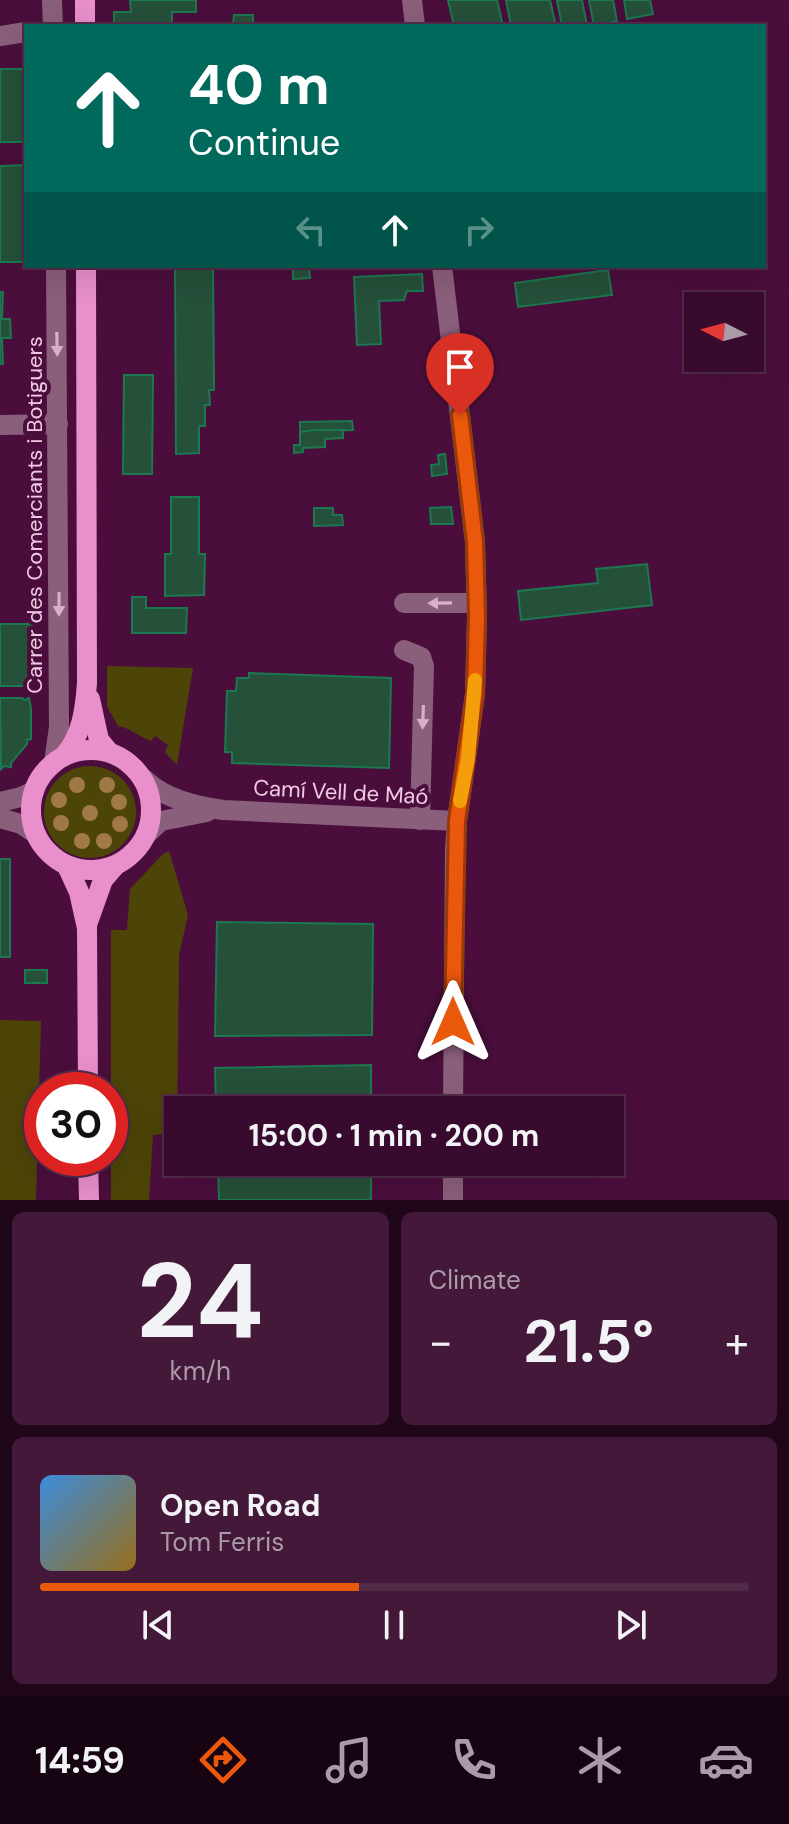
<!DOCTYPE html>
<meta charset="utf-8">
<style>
body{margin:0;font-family:"DM Sans",sans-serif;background:#431839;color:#f1f3f6;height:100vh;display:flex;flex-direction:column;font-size:30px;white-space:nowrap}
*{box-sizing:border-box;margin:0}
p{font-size:26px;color:#ab9aaa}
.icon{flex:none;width:44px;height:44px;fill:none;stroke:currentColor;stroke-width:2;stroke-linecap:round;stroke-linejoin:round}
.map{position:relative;height:1200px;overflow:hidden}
.sheet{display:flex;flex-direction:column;gap:12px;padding:12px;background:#1f0619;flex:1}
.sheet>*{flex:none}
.top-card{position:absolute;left:24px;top:24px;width:742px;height:244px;border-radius:0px;box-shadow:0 8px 32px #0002,0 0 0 2px #522b49;background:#00695c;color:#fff;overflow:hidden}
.needle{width:52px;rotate:276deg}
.tools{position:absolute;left:684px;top:292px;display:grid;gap:16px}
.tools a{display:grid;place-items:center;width:80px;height:80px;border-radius:0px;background:#380a2d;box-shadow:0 8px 32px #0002,0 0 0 2px #522b49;font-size:40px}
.speed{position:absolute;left:24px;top:1072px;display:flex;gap:16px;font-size:40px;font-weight:700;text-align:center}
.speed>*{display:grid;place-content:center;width:104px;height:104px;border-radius:50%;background:#380a2d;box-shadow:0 8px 32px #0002,0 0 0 2px #522b49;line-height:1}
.speed .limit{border:12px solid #d22;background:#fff;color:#111}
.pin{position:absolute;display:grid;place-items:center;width:68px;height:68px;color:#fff;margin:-82px -34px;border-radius:50% 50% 50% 0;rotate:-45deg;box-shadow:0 0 8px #0007}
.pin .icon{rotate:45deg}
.me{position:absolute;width:88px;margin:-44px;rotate:0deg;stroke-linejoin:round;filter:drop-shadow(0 0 6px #0008)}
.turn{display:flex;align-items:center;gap:28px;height:168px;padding:0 32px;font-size:36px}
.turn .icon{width:104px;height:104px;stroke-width:2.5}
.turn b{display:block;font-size:56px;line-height:68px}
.lanes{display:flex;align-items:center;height:76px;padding:0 32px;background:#0003;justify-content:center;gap:40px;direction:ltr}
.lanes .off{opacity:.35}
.big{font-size:60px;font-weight:700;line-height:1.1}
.sheet .widget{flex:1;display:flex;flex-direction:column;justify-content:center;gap:12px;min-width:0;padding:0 28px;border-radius:12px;background:#431839}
.sheet .dial{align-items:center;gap:0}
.dial b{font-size:104px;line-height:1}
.song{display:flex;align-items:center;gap:24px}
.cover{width:96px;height:96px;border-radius:12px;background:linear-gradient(135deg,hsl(210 70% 55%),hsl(40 70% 35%))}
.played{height:8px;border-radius:4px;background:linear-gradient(90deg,#ea580c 45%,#522b49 45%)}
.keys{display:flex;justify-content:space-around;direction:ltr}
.heat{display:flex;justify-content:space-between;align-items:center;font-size:44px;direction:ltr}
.sheet .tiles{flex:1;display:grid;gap:12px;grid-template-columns:1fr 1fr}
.widget:last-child{grid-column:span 2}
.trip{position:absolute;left:164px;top:1096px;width:460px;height:80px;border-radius:0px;background:#380a2d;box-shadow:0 8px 32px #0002,0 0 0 2px #522b49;font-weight:700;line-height:80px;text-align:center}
.menu{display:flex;height:128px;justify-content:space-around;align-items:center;background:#160412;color:#ab9aaa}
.menu .icon{width:56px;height:56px}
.menu .current{color:#ea580c}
.menu b{font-size:36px;color:#f1f3f6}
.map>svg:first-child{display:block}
.green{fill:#4d4408}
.building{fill:#25503a;stroke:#1b7850;stroke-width:2}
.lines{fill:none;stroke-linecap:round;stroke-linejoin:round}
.minor{stroke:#8a5f7c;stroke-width:20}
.major{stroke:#e88fcc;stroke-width:20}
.tree{fill:#a07947}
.oneway{fill:#d6afc8}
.route-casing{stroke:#983908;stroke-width:20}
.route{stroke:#ea580c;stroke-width:14}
.slow{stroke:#f59e0b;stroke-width:14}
.labels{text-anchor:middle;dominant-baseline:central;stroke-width:8;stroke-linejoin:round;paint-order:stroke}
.street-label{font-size:22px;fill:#f0cae2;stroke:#4b0e3c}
</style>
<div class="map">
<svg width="789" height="1200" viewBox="0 0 789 1200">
<rect width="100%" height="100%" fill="#4b0e3c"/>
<g class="green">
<path d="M107 666 193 668 177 765 165 752 168 745 155 736 151 741C139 737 129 727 118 726L107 706Z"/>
<circle cx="90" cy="812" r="46"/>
<polygon points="169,851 188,915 179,955 177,1133 153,1135 149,1200 111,1200 111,930 127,930 130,889 163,854"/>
<polygon points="0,1020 41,1021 36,1200 0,1200"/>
</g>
<g class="building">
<polygon points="130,0 196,0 196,12 172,12 172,26 114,26 114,12 131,12"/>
<polygon points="448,0 497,0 503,26 454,26"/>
<polygon points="506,0 550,0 556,26 511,26"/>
<polygon points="557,0 582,0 587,26 562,26"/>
<polygon points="589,0 613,0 617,21 594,26"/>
<polygon points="624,0 650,0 653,14 627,19"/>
<polygon points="234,15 253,15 253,26 233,26"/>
<polygon points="0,69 24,69 26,142 0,142"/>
<polygon points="26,165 26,262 0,262 0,166"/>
<polygon points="175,266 213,266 214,390 209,390 210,405 205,405 205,426 199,426 199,453 176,454"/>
<polygon points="309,266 310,278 293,279 293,267"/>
<polygon points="608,270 612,295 518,307 515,283"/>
<polygon points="422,274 423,291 407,291 404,300 379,301 381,344 357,345 354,277"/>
<polygon points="0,292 3,292 2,319 10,319 11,338 2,338 3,364 0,364"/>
<polygon points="124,375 153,375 152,474 123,474"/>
<polygon points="352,421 353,430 300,432 300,422"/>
<polygon points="314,430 343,430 343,438 325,439 325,447 303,448 303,452 294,453 294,445 300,445 300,432"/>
<polygon points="445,454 447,474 432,476 431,465 439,464 438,455"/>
<polygon points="171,497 199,497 199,554 205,554 204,595 165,596 165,554 171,554"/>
<polygon points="451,507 453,524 431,524 430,508"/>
<polygon points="314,508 333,508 333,515 342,515 343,525 314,526"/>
<polygon points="647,564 652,605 521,620 518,591 598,583 596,569"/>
<polygon points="132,597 146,597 146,608 187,608 186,633 132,633"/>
<polygon points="0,624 32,624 31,686 0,686"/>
<polygon points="249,673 391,678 389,768 232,763 232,752 225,752 227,691 236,691 237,678 249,678"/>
<polygon points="0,698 22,698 25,700 29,698 31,708 31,739 27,740 27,744 11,763 11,767 4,766 1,769"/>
<rect x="0" y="859" width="10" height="98"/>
<polygon points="217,922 373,924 372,1035 215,1036"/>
<rect x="25" y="970" width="22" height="13"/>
<polygon points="371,1065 371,1110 216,1110 215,1068"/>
<polygon points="218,1162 371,1162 371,1200 219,1200"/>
</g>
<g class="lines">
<g class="minor">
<polyline points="52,0 53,26"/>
<polyline points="412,0 415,26"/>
<polyline points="0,36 26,32"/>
<polyline points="442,266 475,542 477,617 475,694 457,821 455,850 453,1110"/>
<polyline points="0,425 58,424"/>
<polyline points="404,603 477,603"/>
<polyline points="404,650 421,657 424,666 420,820"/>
<polyline points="54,763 59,727 56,266"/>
<path d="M144 779C165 799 195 806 223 810L457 821"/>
<polyline points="0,802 21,797 34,791"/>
<polyline points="0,818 21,824 36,834"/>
<polyline points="147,834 161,821 207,812"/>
<polyline points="453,1162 453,1200"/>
</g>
<g class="major">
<polyline points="85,0 85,26"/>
<polyline points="90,699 99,740 109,752"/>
<circle cx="91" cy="810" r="60"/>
<path d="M64 756C82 735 85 710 87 683L86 266"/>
<polyline points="67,866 79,892 87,928 88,1090"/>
<polyline points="88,922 103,880 115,866"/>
<polyline points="88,1158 89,1200"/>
</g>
</g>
<g class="tree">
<circle cx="77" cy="785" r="8"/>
<circle cx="107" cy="785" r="8"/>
<circle cx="59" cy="800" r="8"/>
<circle cx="119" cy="802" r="8"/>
<circle cx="90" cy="813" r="8"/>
<circle cx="61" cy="823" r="8"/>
<circle cx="120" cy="824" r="8"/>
<circle cx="82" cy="841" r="8"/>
<circle cx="104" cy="841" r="8"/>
</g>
<defs><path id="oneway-solid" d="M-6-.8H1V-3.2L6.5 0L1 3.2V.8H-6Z" transform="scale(2)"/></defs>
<g class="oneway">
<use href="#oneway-solid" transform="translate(57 344) rotate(89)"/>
<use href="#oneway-solid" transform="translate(440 603) rotate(179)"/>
<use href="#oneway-solid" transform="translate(59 604) rotate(90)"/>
<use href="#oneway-solid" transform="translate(423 717) rotate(92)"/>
</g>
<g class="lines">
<defs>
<polyline id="route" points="453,1022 457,821 475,694 477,617 475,542 460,415"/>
</defs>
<use href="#route" class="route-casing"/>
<use href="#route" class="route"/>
<polyline class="slow" points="460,801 468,759 475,680"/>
</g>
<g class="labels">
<g class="street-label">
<text transform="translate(34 515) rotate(-90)">Carrer des Comerciants i Botiguers</text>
<text transform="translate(341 792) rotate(3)">Camí Vell de Maó</text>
</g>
</g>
</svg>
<div class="tools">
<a><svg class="needle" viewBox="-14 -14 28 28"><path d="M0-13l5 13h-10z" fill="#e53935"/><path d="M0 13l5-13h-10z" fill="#ab9aaa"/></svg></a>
</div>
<div class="speed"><div class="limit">30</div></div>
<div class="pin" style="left:460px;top:415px;background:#d93025"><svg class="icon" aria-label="arrive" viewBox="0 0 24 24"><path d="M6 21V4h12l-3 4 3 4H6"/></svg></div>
<svg class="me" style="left:453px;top:1022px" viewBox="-20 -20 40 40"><path d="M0-17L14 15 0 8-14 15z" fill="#ea580c" stroke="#fff" stroke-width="4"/></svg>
<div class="trip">15:00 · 1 min · 200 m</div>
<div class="top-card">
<div class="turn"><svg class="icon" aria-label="ahead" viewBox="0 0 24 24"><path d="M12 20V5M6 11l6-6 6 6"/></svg><div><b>40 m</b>Continue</div></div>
<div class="lanes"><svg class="icon off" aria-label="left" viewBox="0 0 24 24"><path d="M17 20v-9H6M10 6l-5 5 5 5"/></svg><svg class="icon" aria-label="ahead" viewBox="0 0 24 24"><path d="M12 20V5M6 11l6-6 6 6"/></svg><svg class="icon off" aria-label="right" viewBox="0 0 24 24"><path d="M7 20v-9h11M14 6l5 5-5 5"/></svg></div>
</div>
</div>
<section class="sheet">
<div class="tiles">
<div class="widget dial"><b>24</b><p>km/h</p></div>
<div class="widget"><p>Climate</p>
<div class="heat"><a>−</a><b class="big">21.5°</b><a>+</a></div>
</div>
<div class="widget">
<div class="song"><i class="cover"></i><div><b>Open Road</b><p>Tom Ferris</p></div></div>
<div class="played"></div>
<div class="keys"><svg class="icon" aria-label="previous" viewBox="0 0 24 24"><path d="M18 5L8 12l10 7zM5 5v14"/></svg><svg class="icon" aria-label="pause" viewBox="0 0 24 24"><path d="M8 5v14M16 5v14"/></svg><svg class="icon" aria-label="next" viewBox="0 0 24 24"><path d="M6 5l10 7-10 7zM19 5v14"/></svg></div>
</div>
</div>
</section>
<nav class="menu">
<b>14:59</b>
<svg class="icon current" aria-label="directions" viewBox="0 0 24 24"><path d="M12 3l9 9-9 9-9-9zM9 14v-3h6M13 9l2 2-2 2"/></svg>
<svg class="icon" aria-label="music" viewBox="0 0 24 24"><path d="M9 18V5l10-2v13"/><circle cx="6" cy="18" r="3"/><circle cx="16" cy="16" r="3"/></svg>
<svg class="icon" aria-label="phone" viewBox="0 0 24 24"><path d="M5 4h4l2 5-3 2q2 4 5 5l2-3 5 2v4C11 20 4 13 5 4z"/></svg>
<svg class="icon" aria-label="climate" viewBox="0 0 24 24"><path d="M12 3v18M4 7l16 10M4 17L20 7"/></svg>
<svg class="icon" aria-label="car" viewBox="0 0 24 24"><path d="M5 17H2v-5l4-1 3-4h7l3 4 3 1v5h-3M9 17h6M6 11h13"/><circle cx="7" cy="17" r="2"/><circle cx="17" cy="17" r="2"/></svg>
</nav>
